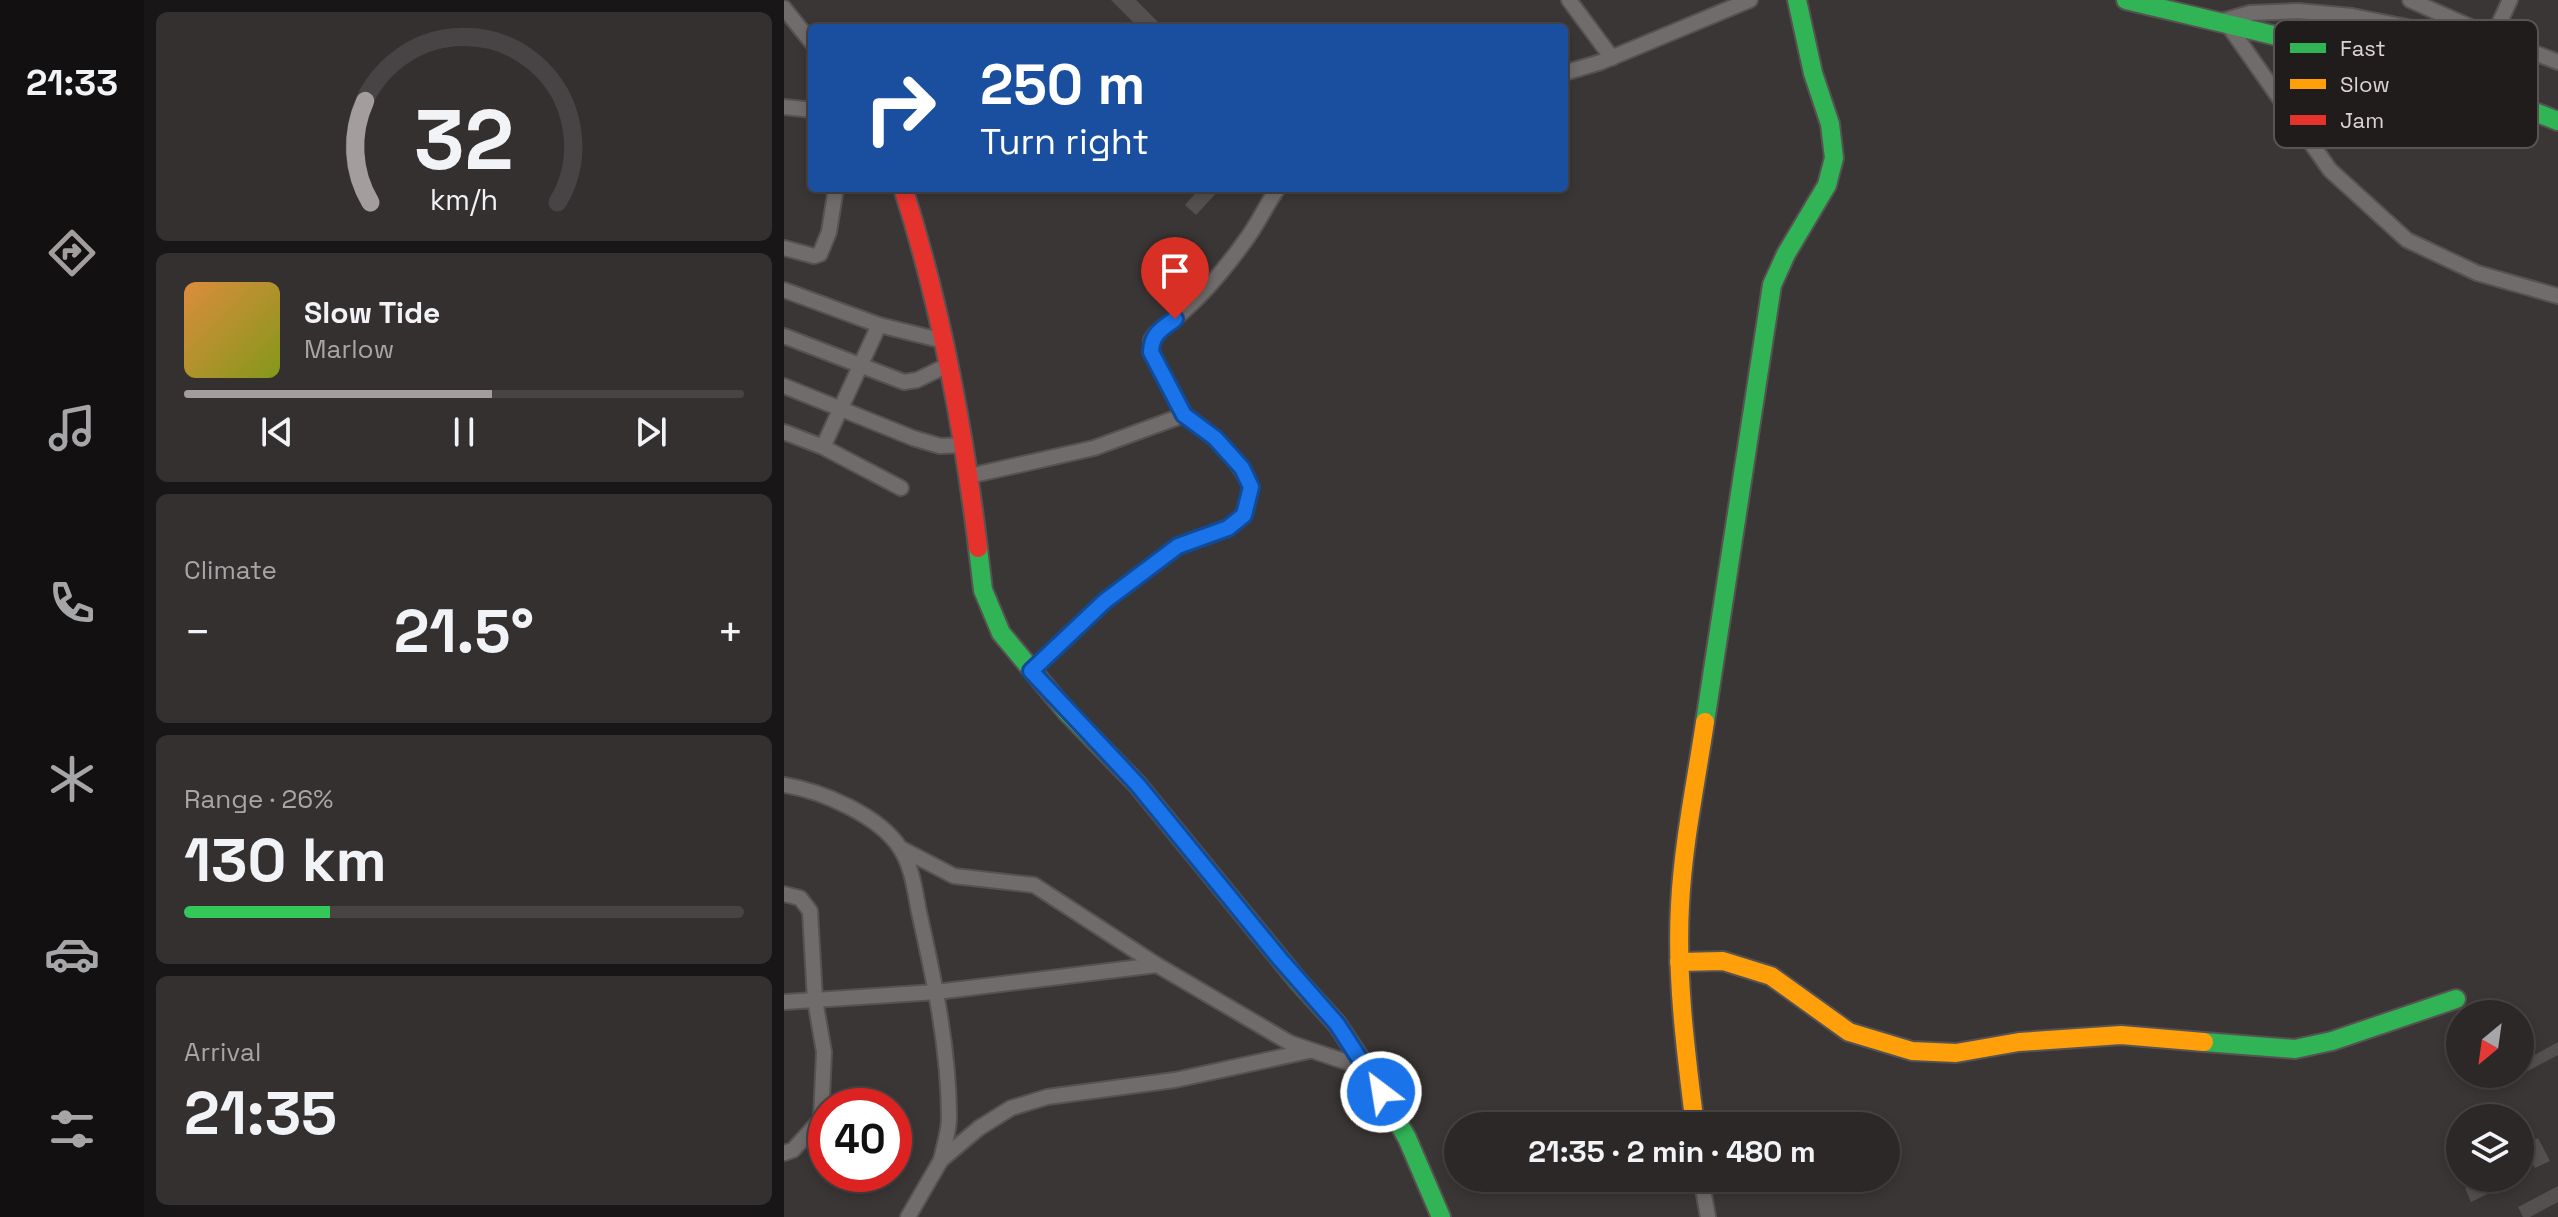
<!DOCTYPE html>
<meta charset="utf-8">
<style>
body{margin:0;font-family:"Space Grotesk",sans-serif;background:#343030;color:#f1f3f6;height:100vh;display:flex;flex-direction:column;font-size:30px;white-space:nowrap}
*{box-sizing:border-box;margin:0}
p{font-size:26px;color:#a6a6a8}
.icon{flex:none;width:44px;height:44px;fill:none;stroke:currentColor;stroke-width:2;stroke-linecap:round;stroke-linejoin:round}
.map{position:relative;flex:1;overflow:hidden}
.side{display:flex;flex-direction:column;gap:12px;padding:12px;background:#181616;width:640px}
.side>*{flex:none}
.hud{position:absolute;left:24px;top:24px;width:760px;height:168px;border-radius:8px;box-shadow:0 4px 12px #0003,0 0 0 2px #484445;background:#1a4fa0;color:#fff;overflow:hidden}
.needle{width:52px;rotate:209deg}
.controls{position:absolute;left:1662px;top:1000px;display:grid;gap:16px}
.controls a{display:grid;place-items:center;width:88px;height:88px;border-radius:50%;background:#2c2828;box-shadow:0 4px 12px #0003,0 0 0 2px #484445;font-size:40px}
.speed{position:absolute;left:24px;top:1088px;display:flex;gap:16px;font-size:40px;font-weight:700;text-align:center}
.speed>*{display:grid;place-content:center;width:104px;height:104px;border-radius:50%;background:#2c2828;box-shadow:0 4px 12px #0003,0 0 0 2px #484445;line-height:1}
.speed .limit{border:12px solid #d22;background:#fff;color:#111}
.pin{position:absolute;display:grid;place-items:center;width:68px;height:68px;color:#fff;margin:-82px -34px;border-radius:50% 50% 50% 0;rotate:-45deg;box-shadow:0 0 8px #0007}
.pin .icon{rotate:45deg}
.me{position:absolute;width:88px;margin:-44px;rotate:329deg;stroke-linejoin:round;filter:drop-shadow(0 0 6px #0008)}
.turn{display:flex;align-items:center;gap:28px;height:168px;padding:0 40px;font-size:36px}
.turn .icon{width:104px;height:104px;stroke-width:2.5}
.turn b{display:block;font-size:56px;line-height:68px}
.big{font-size:60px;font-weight:800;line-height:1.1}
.side .widget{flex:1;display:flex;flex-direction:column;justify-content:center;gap:12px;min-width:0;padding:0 28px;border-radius:12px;background:#343030}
.side .dial{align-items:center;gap:0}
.dial svg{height:208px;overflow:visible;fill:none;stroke:#484445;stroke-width:7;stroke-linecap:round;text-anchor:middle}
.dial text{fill:#f1f3f6;stroke:none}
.song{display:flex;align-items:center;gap:24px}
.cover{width:96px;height:96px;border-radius:12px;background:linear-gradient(135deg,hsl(30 70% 55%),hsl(70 70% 35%))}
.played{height:8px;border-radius:4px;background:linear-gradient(90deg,#a39d9d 55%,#484445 55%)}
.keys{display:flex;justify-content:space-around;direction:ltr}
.heat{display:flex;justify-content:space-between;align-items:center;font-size:44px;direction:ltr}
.charge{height:12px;border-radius:6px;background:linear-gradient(90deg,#34c759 26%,#484445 0)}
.trip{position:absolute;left:660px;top:1112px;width:456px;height:80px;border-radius:40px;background:#2c2828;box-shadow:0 4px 12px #0003,0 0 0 2px #484445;font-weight:800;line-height:80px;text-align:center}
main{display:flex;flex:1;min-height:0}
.dock{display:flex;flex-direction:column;width:144px;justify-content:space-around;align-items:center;background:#121010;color:#a6a6a8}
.dock .icon{width:56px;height:56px}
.dock .current{color:#a39d9d}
.dock b{font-size:36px;color:#f1f3f6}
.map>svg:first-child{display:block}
.building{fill:#545050}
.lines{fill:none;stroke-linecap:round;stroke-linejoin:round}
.street-casing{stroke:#575252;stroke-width:18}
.fast-casing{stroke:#575252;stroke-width:22}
.slow-casing{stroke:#575252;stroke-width:22}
.jam-casing{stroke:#575252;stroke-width:22}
.street{stroke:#716c6c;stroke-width:14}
.fast{stroke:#30b455;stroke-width:18}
.slow{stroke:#ff9f0a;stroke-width:18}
.jam{stroke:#e5322d;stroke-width:18}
.route-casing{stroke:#114b97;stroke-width:20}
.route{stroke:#1a73e8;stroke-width:14}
.key{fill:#211c1c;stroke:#595353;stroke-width:2}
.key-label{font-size:22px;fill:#dbd4d4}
</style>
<main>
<nav class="dock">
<b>21:33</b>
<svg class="icon current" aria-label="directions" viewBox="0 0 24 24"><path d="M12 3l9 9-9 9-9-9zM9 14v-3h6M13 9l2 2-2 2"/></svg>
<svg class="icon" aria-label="music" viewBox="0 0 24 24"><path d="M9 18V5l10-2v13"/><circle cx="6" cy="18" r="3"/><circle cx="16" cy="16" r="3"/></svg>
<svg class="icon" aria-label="phone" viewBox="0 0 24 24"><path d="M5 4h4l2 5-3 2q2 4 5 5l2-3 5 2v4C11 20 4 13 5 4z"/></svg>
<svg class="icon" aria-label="climate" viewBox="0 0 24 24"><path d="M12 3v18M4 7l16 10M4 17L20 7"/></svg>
<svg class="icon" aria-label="car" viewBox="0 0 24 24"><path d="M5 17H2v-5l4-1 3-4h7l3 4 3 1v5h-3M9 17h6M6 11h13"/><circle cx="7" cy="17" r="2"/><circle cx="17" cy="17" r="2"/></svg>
<svg class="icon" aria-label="filters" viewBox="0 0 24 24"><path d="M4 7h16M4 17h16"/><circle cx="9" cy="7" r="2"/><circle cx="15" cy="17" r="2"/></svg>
</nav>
<section class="side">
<div class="widget dial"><svg viewBox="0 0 100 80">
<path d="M14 69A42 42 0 1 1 86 69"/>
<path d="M14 69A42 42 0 0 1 12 30" stroke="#a39d9d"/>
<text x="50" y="56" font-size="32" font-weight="700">32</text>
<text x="50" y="72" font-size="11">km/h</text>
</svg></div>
<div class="widget">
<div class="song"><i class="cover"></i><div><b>Slow Tide</b><p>Marlow</p></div></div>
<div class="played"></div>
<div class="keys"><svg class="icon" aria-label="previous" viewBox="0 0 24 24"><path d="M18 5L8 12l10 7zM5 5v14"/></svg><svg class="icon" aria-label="pause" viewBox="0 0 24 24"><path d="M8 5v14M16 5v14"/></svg><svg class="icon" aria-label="next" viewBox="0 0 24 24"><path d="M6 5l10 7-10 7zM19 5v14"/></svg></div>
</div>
<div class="widget"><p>Climate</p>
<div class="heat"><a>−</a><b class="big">21.5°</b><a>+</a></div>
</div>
<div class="widget"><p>Range · 26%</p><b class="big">130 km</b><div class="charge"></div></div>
<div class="widget"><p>Arrival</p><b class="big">21:35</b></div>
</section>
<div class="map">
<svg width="1774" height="1217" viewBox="0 0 1774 1217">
<rect width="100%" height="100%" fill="#3b3636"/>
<g class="building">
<polygon points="327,0 352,0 380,28 355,28"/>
<polygon points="416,188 437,188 412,215 401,205"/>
<polygon points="1774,1042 1774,1055 1736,1075 1736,1063"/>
<polygon points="1754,1138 1766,1161 1751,1168 1739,1145"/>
<polygon points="1702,1178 1736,1178 1687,1202 1681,1188"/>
<polygon points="1774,1186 1774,1202 1746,1217 1739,1217 1734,1207"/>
</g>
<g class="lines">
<defs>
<g id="street">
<polyline points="785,0 828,58"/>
<polyline points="1626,0 1709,37 1726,0"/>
<polyline points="0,8 28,43"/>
<polyline points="1438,21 1466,13 1514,11 1568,16 1653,33 1709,37 1774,62"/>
<polyline points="1444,25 1546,170 1623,240 1693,273 1774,296"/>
<polyline points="780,73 817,62 966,0"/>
<polyline points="0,107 28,110"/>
<polyline points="0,248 30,256 36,254 45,232 52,188"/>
<polyline points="0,290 95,325 160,341"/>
<polyline points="0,336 120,382 133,380 166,364"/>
<polyline points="0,386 129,438 156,446 181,445"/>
<path d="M400 415 367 352V340L371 334C406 310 436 276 461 241 474 224 482 205 494 188"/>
<polyline points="0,432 39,447 117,488"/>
<polyline points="39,447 95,325"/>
<path d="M185 476 310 448 400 415C428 432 453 458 467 487L460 515 444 528 394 546 321 601 247 671"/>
<path d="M0 785C37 791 95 815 116 848 128 866 131 891 135 912 150 979 165 1048 165 1118 165 1131 160 1146 157 1160"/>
<polyline points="116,848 170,876 250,885 373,965 506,1043 583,1069"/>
<polyline points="0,894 16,898 26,911 31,1000 40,1052 37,1119 9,1150 0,1153"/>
<polyline points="0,1002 152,992 373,965"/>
<polyline points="917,1178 924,1217"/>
<polyline points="124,1217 157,1160 195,1128 227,1108 263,1097 391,1080 525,1051"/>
</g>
<g id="fast">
<path d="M1342 0C1488 35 1634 66 1774 121"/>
<polyline points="194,548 199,590 217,633 282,711 353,784 514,981 553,1024 583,1069 623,1138 657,1217"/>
<polyline points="921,722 988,285 1002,254 1043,185 1050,158 1046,124 1029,73 1013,0"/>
<polyline points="1420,1042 1511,1049 1548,1041 1672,999"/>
</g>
<g id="slow">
<polyline points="895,962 939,961 987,976 1065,1032 1128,1051 1172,1053 1235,1042 1337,1035 1420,1042"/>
<path d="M911 1126C902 1053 892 979 896 905 899 844 912 782 921 722"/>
</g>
<path id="jam" d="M119 188C157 306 179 425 194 548"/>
</defs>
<use href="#street" class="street-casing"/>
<use href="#fast" class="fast-casing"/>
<use href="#slow" class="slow-casing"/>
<use href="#jam" class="jam-casing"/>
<use href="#street" class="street"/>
<use href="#fast" class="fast"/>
<use href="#slow" class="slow"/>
<use href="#jam" class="jam"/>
</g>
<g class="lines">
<defs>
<path id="route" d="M391 319C377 330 368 333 367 352L400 415 431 438 458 468 467 487 460 515 444 528 394 546 321 601 247 671 353 784 496 959 553 1024 597 1092"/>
</defs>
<use href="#route" class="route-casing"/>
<use href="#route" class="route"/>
</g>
<rect x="1490" y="20" width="264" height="128" rx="12" class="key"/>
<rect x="1506" y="43" width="36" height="10" fill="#30b455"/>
<rect x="1506" y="79" width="36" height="10" fill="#ff9f0a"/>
<rect x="1506" y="115" width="36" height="10" fill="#e5322d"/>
<g class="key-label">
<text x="1556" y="56">Fast</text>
<text x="1556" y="92">Slow</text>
<text x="1556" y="128">Jam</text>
</g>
</svg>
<div class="controls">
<a><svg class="needle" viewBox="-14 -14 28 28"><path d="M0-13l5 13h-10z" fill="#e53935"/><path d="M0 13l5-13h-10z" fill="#a6a6a8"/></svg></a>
<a><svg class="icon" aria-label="layers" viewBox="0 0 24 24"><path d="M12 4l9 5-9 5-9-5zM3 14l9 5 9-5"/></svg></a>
</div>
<div class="speed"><div class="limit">40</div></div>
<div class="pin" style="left:391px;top:319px;background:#d93025"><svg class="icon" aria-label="arrive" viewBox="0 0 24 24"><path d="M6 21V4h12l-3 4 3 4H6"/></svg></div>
<svg class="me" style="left:597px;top:1092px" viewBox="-20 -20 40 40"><circle r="17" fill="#1a73e8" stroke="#fff" stroke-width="3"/><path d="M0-11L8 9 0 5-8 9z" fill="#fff"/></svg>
<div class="trip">21:35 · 2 min · 480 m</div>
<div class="hud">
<div class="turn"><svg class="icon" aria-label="right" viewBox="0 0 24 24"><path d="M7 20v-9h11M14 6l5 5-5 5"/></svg><div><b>250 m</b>Turn right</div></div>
</div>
</div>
</main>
